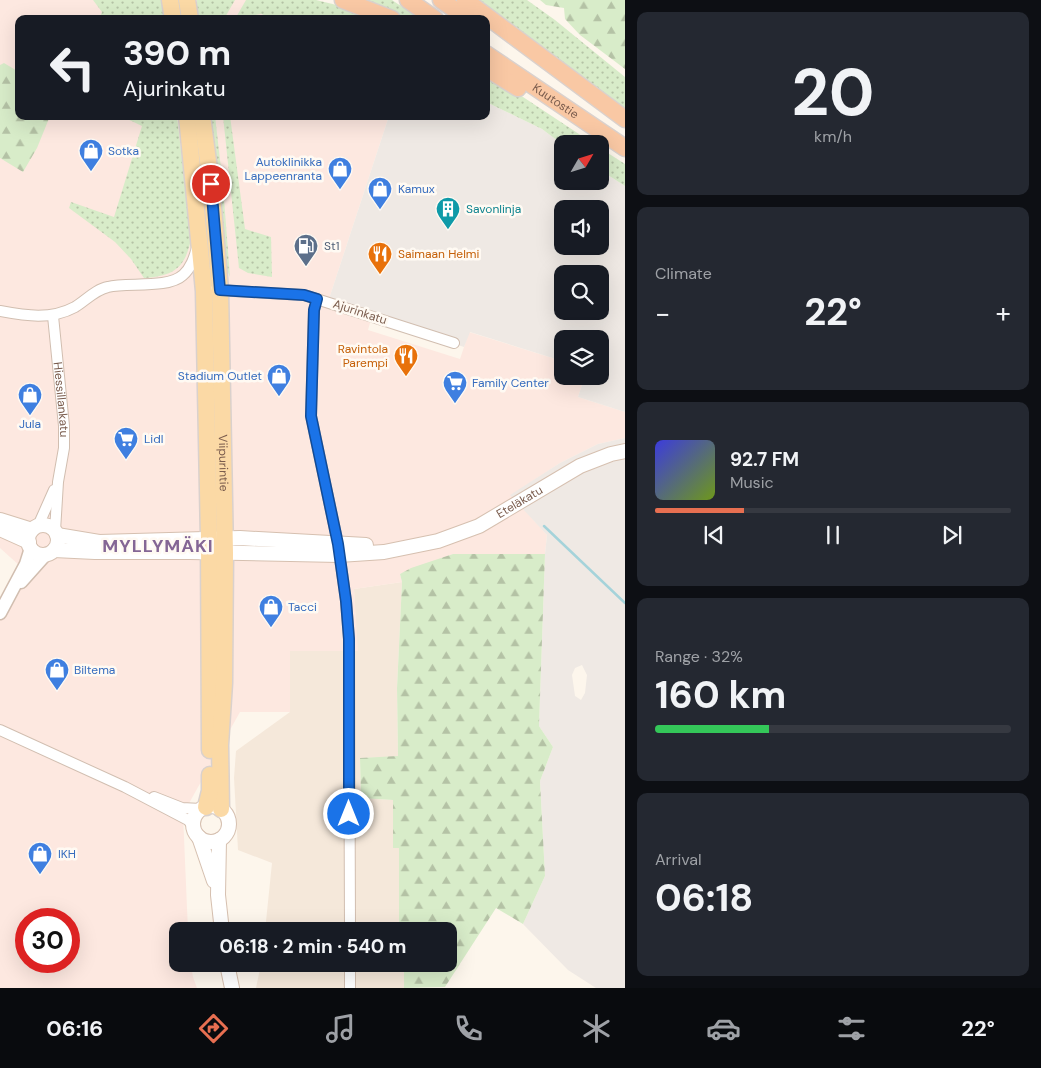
<!DOCTYPE html>
<meta charset="utf-8">
<style>
body{margin:0;font-family:"DM Sans",sans-serif;background:#242831;color:#f1f3f6;height:100vh;display:flex;flex-direction:column;font-size:19px;white-space:nowrap}
*{box-sizing:border-box;margin:0}
p{font-size:16px;color:#9ea1a6}
.icon{flex:none;width:28px;height:28px;fill:none;stroke:currentColor;stroke-width:2;stroke-linecap:round;stroke-linejoin:round}
.map{position:relative;flex:1;overflow:hidden}
.panel{display:flex;flex-direction:column;gap:12px;padding:12px;background:#0d0f14;width:416px}
.panel>*{flex:none}
.banner{position:absolute;left:15px;top:15px;width:475px;height:105px;border-radius:10px;box-shadow:0 5px 20px #0002;background:#171b24;color:#f1f3f6;overflow:hidden}
.needle{width:32px;rotate:51deg}
.tools{position:absolute;left:554px;top:135px;display:grid;gap:10px}
.tools a{display:grid;place-items:center;width:55px;height:55px;border-radius:10px;background:#171b24;box-shadow:0 5px 20px #0002;font-size:25px}
.speed{position:absolute;left:15px;top:908px;display:flex;gap:10px;font-size:25px;font-weight:700;text-align:center}
.speed>*{display:grid;place-content:center;width:65px;height:65px;border-radius:50%;background:#171b24;box-shadow:0 5px 20px #0002;line-height:1}
.speed .limit{border:8px solid #d22;background:#fff;color:#111}
.pin{position:absolute;display:grid;place-items:center;width:42px;height:42px;color:#fff;margin:-21px;border:2px solid #fff;border-radius:50%;box-shadow:0 1px 5px #0007}
.me{position:absolute;width:55px;margin:-28px;rotate:0deg;stroke-linejoin:round;filter:drop-shadow(0 0 4px #0008)}
.turn{display:flex;align-items:center;gap:18px;height:105px;padding:0 25px;font-size:22px}
.turn .icon{width:65px;height:65px;stroke-width:2.5}
.turn b{display:block;font-size:35px;line-height:42px}
.big{font-size:38px;font-weight:700;line-height:1.1}
.panel .tile{flex:1;display:flex;flex-direction:column;justify-content:center;gap:8px;min-width:0;padding:0 18px;border-radius:10px;background:#242831}
.panel .dial{align-items:center;gap:0}
.dial b{font-size:65px;line-height:1}
.song{display:flex;align-items:center;gap:15px}
.cover{width:60px;height:60px;border-radius:8px;background:linear-gradient(135deg,hsl(240 70% 55%),hsl(80 70% 35%))}
.played{height:5px;border-radius:2px;background:linear-gradient(90deg,#e76f51 25%,#363941 25%)}
.keys{display:flex;justify-content:space-around;direction:ltr}
.heat{display:flex;justify-content:space-between;align-items:center;font-size:28px;direction:ltr}
.charge{height:8px;border-radius:4px;background:linear-gradient(90deg,#34c759 32%,#363941 0)}
.trip{position:absolute;left:169px;top:922px;width:288px;height:50px;border-radius:10px;background:#171b24;box-shadow:0 5px 20px #0002;font-weight:700;line-height:50px;text-align:center}
.menu{display:flex;height:80px;justify-content:space-around;align-items:center;background:#090b0e;color:#9ea1a6}
.menu .icon{width:35px;height:35px}
.menu .selected{color:#e76f51}
.menu b{font-size:22px;color:#f1f3f6}
main{display:flex;flex:1;min-height:0}
.map>svg:first-child{display:block}
.residential{fill:#f5e8da}
.commercial{fill:#fde8e0;fill-rule:evenodd}
.industrial{fill:#efe9e4;fill-rule:evenodd}
.grass{fill:url(#grass-dots)}
.forest{fill:url(#forest-firs)}
.lines{fill:none;stroke-linecap:round;stroke-linejoin:round}
.stream{stroke:#a5d3da;stroke-width:2.5}
.minor-casing{stroke:#d1beb0;stroke-width:12}
.tertiary-casing{stroke:#d1beb0;stroke-width:15}
.secondary-casing{stroke:#d6c0b0;stroke-width:16}
.primary-casing{stroke:#dad1cd;stroke-width:19}
.trunk-casing{stroke:#dad1cd;stroke-width:19}
.minor{stroke:#fff;stroke-width:10}
.tertiary{stroke:#fff;stroke-width:12}
.secondary{stroke:#fff;stroke-width:14}
.primary{stroke:#fbd9a5;stroke-width:16}
.trunk{stroke:#f9c8a4;stroke-width:16}
.route-casing{stroke:#114b97;stroke-width:12}
.route{stroke:#1a73e8;stroke-width:9}
.labels{text-anchor:middle;dominant-baseline:central;stroke-width:5;stroke-linejoin:round;paint-order:stroke}
.street-label{font-size:12px;fill:#7a5c4d;stroke:#fffaf3}
.shop-label{font-size:12px;fill:#366cbe;stroke:#fffaf3;text-anchor:start}
.culture-label{font-size:12px;fill:#0d838f;stroke:#fffaf3;text-anchor:start}
.service-label{font-size:12px;fill:#4e5e75;stroke:#fffaf3;text-anchor:start}
.food-label{font-size:12px;fill:#c56008;stroke:#fffaf3;text-anchor:start}
.district-label{font-size:18px;font-weight:bold;letter-spacing:1px;fill:#846695;stroke:#fffaf3}
</style>
<main>
<div class="map">
<svg width="625" height="988" viewBox="0 0 625 988">
<defs>
<pattern id="grass-dots" width="8" height="8" patternUnits="userSpaceOnUse" patternTransform="scale(1.25)"><rect width="8" height="8" fill="#d8ecc9"/><path d="M2 2h.1M6 6h.1" fill="none" stroke="#b4c2a5" stroke-width="1.8" stroke-linecap="round"/></pattern>
<pattern id="forest-firs" width="22" height="20" patternUnits="userSpaceOnUse" patternTransform="scale(1.25)"><rect width="22" height="20" fill="#d8ecc9"/><path d="M5 1l3.5 6h-7zM16 11l3.5 6h-7z" fill="#b4c2a5"/></pattern>
</defs>
<rect width="100%" height="100%" fill="#fdf6ec"/>
<g class="residential">
<polygon points="402,582 397,687 398,757 360,758 361,798 393,800 393,847 399,848 399,924 416,925 417,931 265,931 272,863 238,850 234,778 236,751 290,712 290,651 357,651 354,589"/>
<polygon points="261,964 404,964 404,988 256,988"/>
</g>
<path class="commercial" d="M0 0H253L261 14 275 19H19V116H389L328 302 372 316 368 330 460 359 469 332 562 361V376H585L578 397 625 412V438L598 444 560 463 511 495 547 535 545 554H453L400 574 402 582 354 589 358 651H290V712H240L183 814 188 931H178V964H191L193 977 197 988H0V600L20 566 0 548ZM26 919H69V961H26Z"/>
<g class="industrial">
<path d="M486 102 542 129 562 144V181H600V170L625 186V412L578 397 585 376H600V339H562V361L470 332 464 347 328 302 389 116H486ZM562 209H600V246H562ZM562 274H600V311H562Z"/>
<path d="M625 438V988H596L568 970 523 924 545 876 540 781 553 747 539 726 545 554 547 535 510 495 560 463 598 444ZM582 665 587 675 585 693 581 700 575 696 572 675 575 668Z"/>
</g>
<g class="grass">
<polygon points="93,0 163,0 165,19 99,19 102,12"/>
<polygon points="197,0 235,0 224,19 197,19"/>
<polygon points="246,0 316,0 349,8 376,19 275,19 261,14 244,17 242,19 235,19"/>
<polygon points="361,0 392,0 420,19 406,19 378,5"/>
<polygon points="476,0 527,0 555,20 625,77 625,110"/>
<polygon points="486,76 520,95 594,144 562,144 542,129 486,102"/>
<path d="M121 116H177L191 239C185 269 173 276 144 278L131 259 115 242 69 208 71 202 114 217 142 126Z"/>
<polygon points="208,116 215,116 223,186 230,277 227,270 224,257"/>
<polygon points="223,116 230,116 245,229 271,237 272,277 248,273 239,268"/>
<polygon points="600,148 625,164 625,186 600,170"/>
</g>
<g class="forest">
<polygon points="540,0 625,0 625,69 580,35 565,19 564,8 546,5"/>
<polygon points="4,63 19,72 19,116 50,116 37,148 23,172 0,158 0,65"/>
<polygon points="453,554 545,554 539,726 553,747 540,781 545,876 523,924 496,908 445,987 404,988 404,964 448,964 448,931 417,931 415,925 399,925 399,848 393,848 393,800 361,798 360,758 398,756 397,688 402,582 400,574 411,568"/>
</g>
<g class="lines">
<polyline class="stream" points="544,526 625,603"/>
<defs>
<g id="minor">
<polyline points="215,290 304,295 454,343"/>
<polyline points="317,299 314,310 311,416 338,544 346,601 349,639 350,931"/>
<path d="M0 311C26 316 51 320 75 307 85 301 96 289 108 287 127 282 168 289 183 275 191 268 194 258 197 248"/>
<path id="s1" d="M53 316 64 426V448L58 482 55 531"/>
<polyline points="38,526 54,490"/>
<polyline points="0,730 125,787 188,820 194,827"/>
<polyline points="154,797 182,808 201,809"/>
<polyline points="350,964 350,988"/>
</g>
<g id="tertiary">
<polyline points="21,582 46,554"/>
<polyline points="0,613 26,564 31,548"/>
</g>
<g id="secondary">
<polyline points="0,520 32,530"/>
<circle cx="43" cy="540" r="15"/>
<polyline points="0,529 29,542"/>
<polyline points="57,535 99,542 240,538 366,545"/>
<path id="s2" d="M54 550 95 552H190L339 555 384 552 438 541 479 526 580 466 611 454 625 451"/>
<circle cx="211" cy="824" r="18"/>
<polyline points="199,837 214,881"/>
<polyline points="219,840 218,895 222,931"/>
<polyline points="227,964 232,988"/>
</g>
<g id="primary">
<polyline points="170,0 173,19"/>
<polyline points="187,0 190,19"/>
<polyline points="187,116 204,291 209,539 210,750"/>
<path id="s3" d="M202 116 211 184 220 290 225 553 224 683 220 745 221 809"/>
<polyline points="206,807 210,791 210,775"/>
</g>
<g id="trunk">
<polyline points="343,0 392,19"/>
<polyline points="408,0 435,19"/>
<polyline points="441,0 468,19"/>
<polyline points="465,0 625,119"/>
<path id="s4" d="M486 54 625 148"/>
<polyline points="486,68 518,88"/>
</g>
</defs>
<use href="#minor" class="minor-casing"/>
<use href="#tertiary" class="tertiary-casing"/>
<use href="#secondary" class="secondary-casing"/>
<use href="#primary" class="primary-casing"/>
<use href="#trunk" class="trunk-casing"/>
<use href="#minor" class="minor"/>
<use href="#tertiary" class="tertiary"/>
<use href="#secondary" class="secondary"/>
<use href="#primary" class="primary"/>
<use href="#trunk" class="trunk"/>
</g>
<g class="lines">
<defs>
<polyline id="route" points="211,184 220,290 304,295 317,299 314,310 311,416 338,544 346,601 349,639 349,814"/>
</defs>
<use href="#route" class="route-casing"/>
<use href="#route" class="route"/>
</g>
<defs>
<symbol id="shop-pin" viewBox="-11 -11 22 30"><path d="M0 17L-7.5 6A9.5 9.5 0 1 1 7.5 6Z" fill="#3f7fe0" stroke="#fffaf3"/><path d="M-5-2.5h2.3a2.7 3.5 0 0 1 5.4 0H5L5.5 6h-11ZM-1.5-2.5h3a1.5 2.3 0 0 0-3 0Z" fill="#fff"/></symbol>
<symbol id="building-pin" viewBox="-11 -11 22 30"><path d="M0 17L-7.5 6A9.5 9.5 0 1 1 7.5 6Z" fill="#0f9aa8" stroke="#fffaf3"/><path d="M-4-6H4V6H1V3H-1V6H-4ZM-2.5-4.3h1.7v1.8h-1.7ZM.8-4.3h1.7v1.8H.8ZM-2.5-1h1.7V.8h-1.7ZM.8-1h1.7V.8H.8Z" fill="#fff"/></symbol>
<symbol id="fuel-pin" viewBox="-11 -11 22 30"><path d="M0 17L-7.5 6A9.5 9.5 0 1 1 7.5 6Z" fill="#5c6f8a" stroke="#fffaf3"/><path d="M-5.5-6h7V0h2V4h1.3V-2.5L3-4.5l.8-.8L6-3V5H2.5V1h-1V6h-7ZM-4.2-4.7v3.2H.2V-4.7Z" fill="#fff"/></symbol>
<symbol id="restaurant-pin" viewBox="-11 -11 22 30"><path d="M0 17L-7.5 6A9.5 9.5 0 1 1 7.5 6Z" fill="#e8710a" stroke="#fffaf3"/><path d="M-5-6h1v4h1v-4h1v4h1v-4h1v5L-1.5 .5V6h-2V.5L-5-1ZM5-6V6H3V1.5H1.5Q1.5-4 5-6Z" fill="#fff"/></symbol>
<symbol id="supermarket-pin" viewBox="-11 -11 22 30"><path d="M0 17L-7.5 6A9.5 9.5 0 1 1 7.5 6Z" fill="#3f7fe0" stroke="#fffaf3"/><path d="M-6-5.5h2.5l.6 2H6L4.5 2H-2.5L-4.4-4H-6ZM-1.5 3.2a1.3 1.3 0 1 0 .1 0ZM3 3.2a1.3 1.3 0 1 0 .1 0Z" fill="#fff"/></symbol>
</defs>
<g fill-rule="evenodd">
<use href="#shop-pin" x="77" y="137" width="28" height="38"/>
<use href="#shop-pin" x="326" y="155" width="28" height="38"/>
<use href="#shop-pin" x="366" y="175" width="28" height="38"/>
<use href="#building-pin" x="434" y="195" width="28" height="38"/>
<use href="#fuel-pin" x="292" y="232" width="28" height="38"/>
<use href="#restaurant-pin" x="366" y="240" width="28" height="38"/>
<use href="#restaurant-pin" x="392" y="342" width="28" height="38"/>
<use href="#shop-pin" x="265" y="362" width="28" height="38"/>
<use href="#supermarket-pin" x="441" y="369" width="28" height="38"/>
<use href="#shop-pin" x="16" y="381" width="28" height="38"/>
<use href="#supermarket-pin" x="112" y="425" width="28" height="38"/>
<use href="#shop-pin" x="257" y="593" width="28" height="38"/>
<use href="#shop-pin" x="43" y="656" width="28" height="38"/>
<use href="#shop-pin" x="26" y="840" width="28" height="38"/>
</g>
<g class="labels">
<g class="street-label">
<text stroke="none"><textPath href="#s4" startOffset="84">Kuutostie</textPath></text>
<text transform="translate(360 312) rotate(18)">Ajurinkatu</text>
<text stroke="none"><textPath href="#s1" startOffset="84">Hiessillankatu</textPath></text>
<text stroke="none"><textPath href="#s3" startOffset="348">Viipurintie</textPath></text>
<text stroke="none"><textPath href="#s2" startOffset="476">Eteläkatu</textPath></text>
</g>
<g class="shop-label">
<text x="108" y="151">Sotka</text>
<text x="322" y="162" text-anchor="end">Autoklinikka<tspan x="322" dy="14">Lappeenranta</tspan></text>
<text x="398" y="189">Kamux</text>
<text x="262" y="376" text-anchor="end">Stadium Outlet</text>
<text x="472" y="383">Family Center</text>
<text x="30" y="424" text-anchor="middle">Jula</text>
<text x="144" y="439">Lidl</text>
<text x="288" y="607">Tacci</text>
<text x="74" y="670">Biltema</text>
<text x="58" y="854">IKH</text>
</g>
<g class="culture-label">
<text x="466" y="209">Savonlinja</text>
</g>
<g class="service-label">
<text x="324" y="246">St1</text>
</g>
<g class="food-label">
<text x="398" y="254">Saimaan Helmi</text>
<text x="388" y="349" text-anchor="end">Ravintola<tspan x="388" dy="14">Parempi</tspan></text>
</g>
<g class="district-label">
<text x="158" y="546">MYLLYMÄKI</text>
</g>
</g>
</svg>
<div class="tools">
<a><svg class="needle" viewBox="-14 -14 28 28"><path d="M0-13l5 13h-10z" fill="#e53935"/><path d="M0 13l5-13h-10z" fill="#9ea1a6"/></svg></a>
<a><svg class="icon" aria-label="sound" viewBox="0 0 24 24"><path d="M4 9h4l5-4v14l-5-4H4zM17 9q2 3 0 6"/></svg></a>
<a><svg class="icon" aria-label="search" viewBox="0 0 24 24"><circle cx="10" cy="10" r="6"/><path d="M15 15l6 6"/></svg></a>
<a><svg class="icon" aria-label="layers" viewBox="0 0 24 24"><path d="M12 4l9 5-9 5-9-5zM3 14l9 5 9-5"/></svg></a>
</div>
<div class="speed"><div class="limit">30</div></div>
<div class="pin" style="left:211px;top:184px;background:#d93025"><svg class="icon" aria-label="arrive" viewBox="0 0 24 24"><path d="M6 21V4h12l-3 4 3 4H6"/></svg></div>
<svg class="me" style="left:349px;top:814px" viewBox="-20 -20 40 40"><circle r="17" fill="#1a73e8" stroke="#fff" stroke-width="3"/><path d="M0-11L8 9 0 5-8 9z" fill="#fff"/></svg>
<div class="trip">06:18 · 2 min · 540 m</div>
<div class="banner">
<div class="turn"><svg class="icon" aria-label="left" viewBox="0 0 24 24"><path d="M17 20v-9H6M10 6l-5 5 5 5"/></svg><div><b>390 m</b>Ajurinkatu</div></div>
</div>
</div>
<section class="panel">
<div class="tile dial"><b>20</b><p>km/h</p></div>
<div class="tile"><p>Climate</p>
<div class="heat"><a>−</a><b class="big">22°</b><a>+</a></div>
</div>
<div class="tile">
<div class="song"><i class="cover"></i><div><b>92.7 FM</b><p>Music</p></div></div>
<div class="played"></div>
<div class="keys"><svg class="icon" aria-label="previous" viewBox="0 0 24 24"><path d="M18 5L8 12l10 7zM5 5v14"/></svg><svg class="icon" aria-label="pause" viewBox="0 0 24 24"><path d="M8 5v14M16 5v14"/></svg><svg class="icon" aria-label="next" viewBox="0 0 24 24"><path d="M6 5l10 7-10 7zM19 5v14"/></svg></div>
</div>
<div class="tile"><p>Range · 32%</p><b class="big">160 km</b><div class="charge"></div></div>
<div class="tile"><p>Arrival</p><b class="big">06:18</b></div>
</section>
</main>
<nav class="menu">
<b>06:16</b>
<svg class="icon selected" aria-label="directions" viewBox="0 0 24 24"><path d="M12 3l9 9-9 9-9-9zM9 14v-3h6M13 9l2 2-2 2"/></svg>
<svg class="icon" aria-label="music" viewBox="0 0 24 24"><path d="M9 18V5l10-2v13"/><circle cx="6" cy="18" r="3"/><circle cx="16" cy="16" r="3"/></svg>
<svg class="icon" aria-label="phone" viewBox="0 0 24 24"><path d="M5 4h4l2 5-3 2q2 4 5 5l2-3 5 2v4C11 20 4 13 5 4z"/></svg>
<svg class="icon" aria-label="climate" viewBox="0 0 24 24"><path d="M12 3v18M4 7l16 10M4 17L20 7"/></svg>
<svg class="icon" aria-label="car" viewBox="0 0 24 24"><path d="M5 17H2v-5l4-1 3-4h7l3 4 3 1v5h-3M9 17h6M6 11h13"/><circle cx="7" cy="17" r="2"/><circle cx="17" cy="17" r="2"/></svg>
<svg class="icon" aria-label="filters" viewBox="0 0 24 24"><path d="M4 7h16M4 17h16"/><circle cx="9" cy="7" r="2"/><circle cx="15" cy="17" r="2"/></svg>
<b>22°</b>
</nav>
